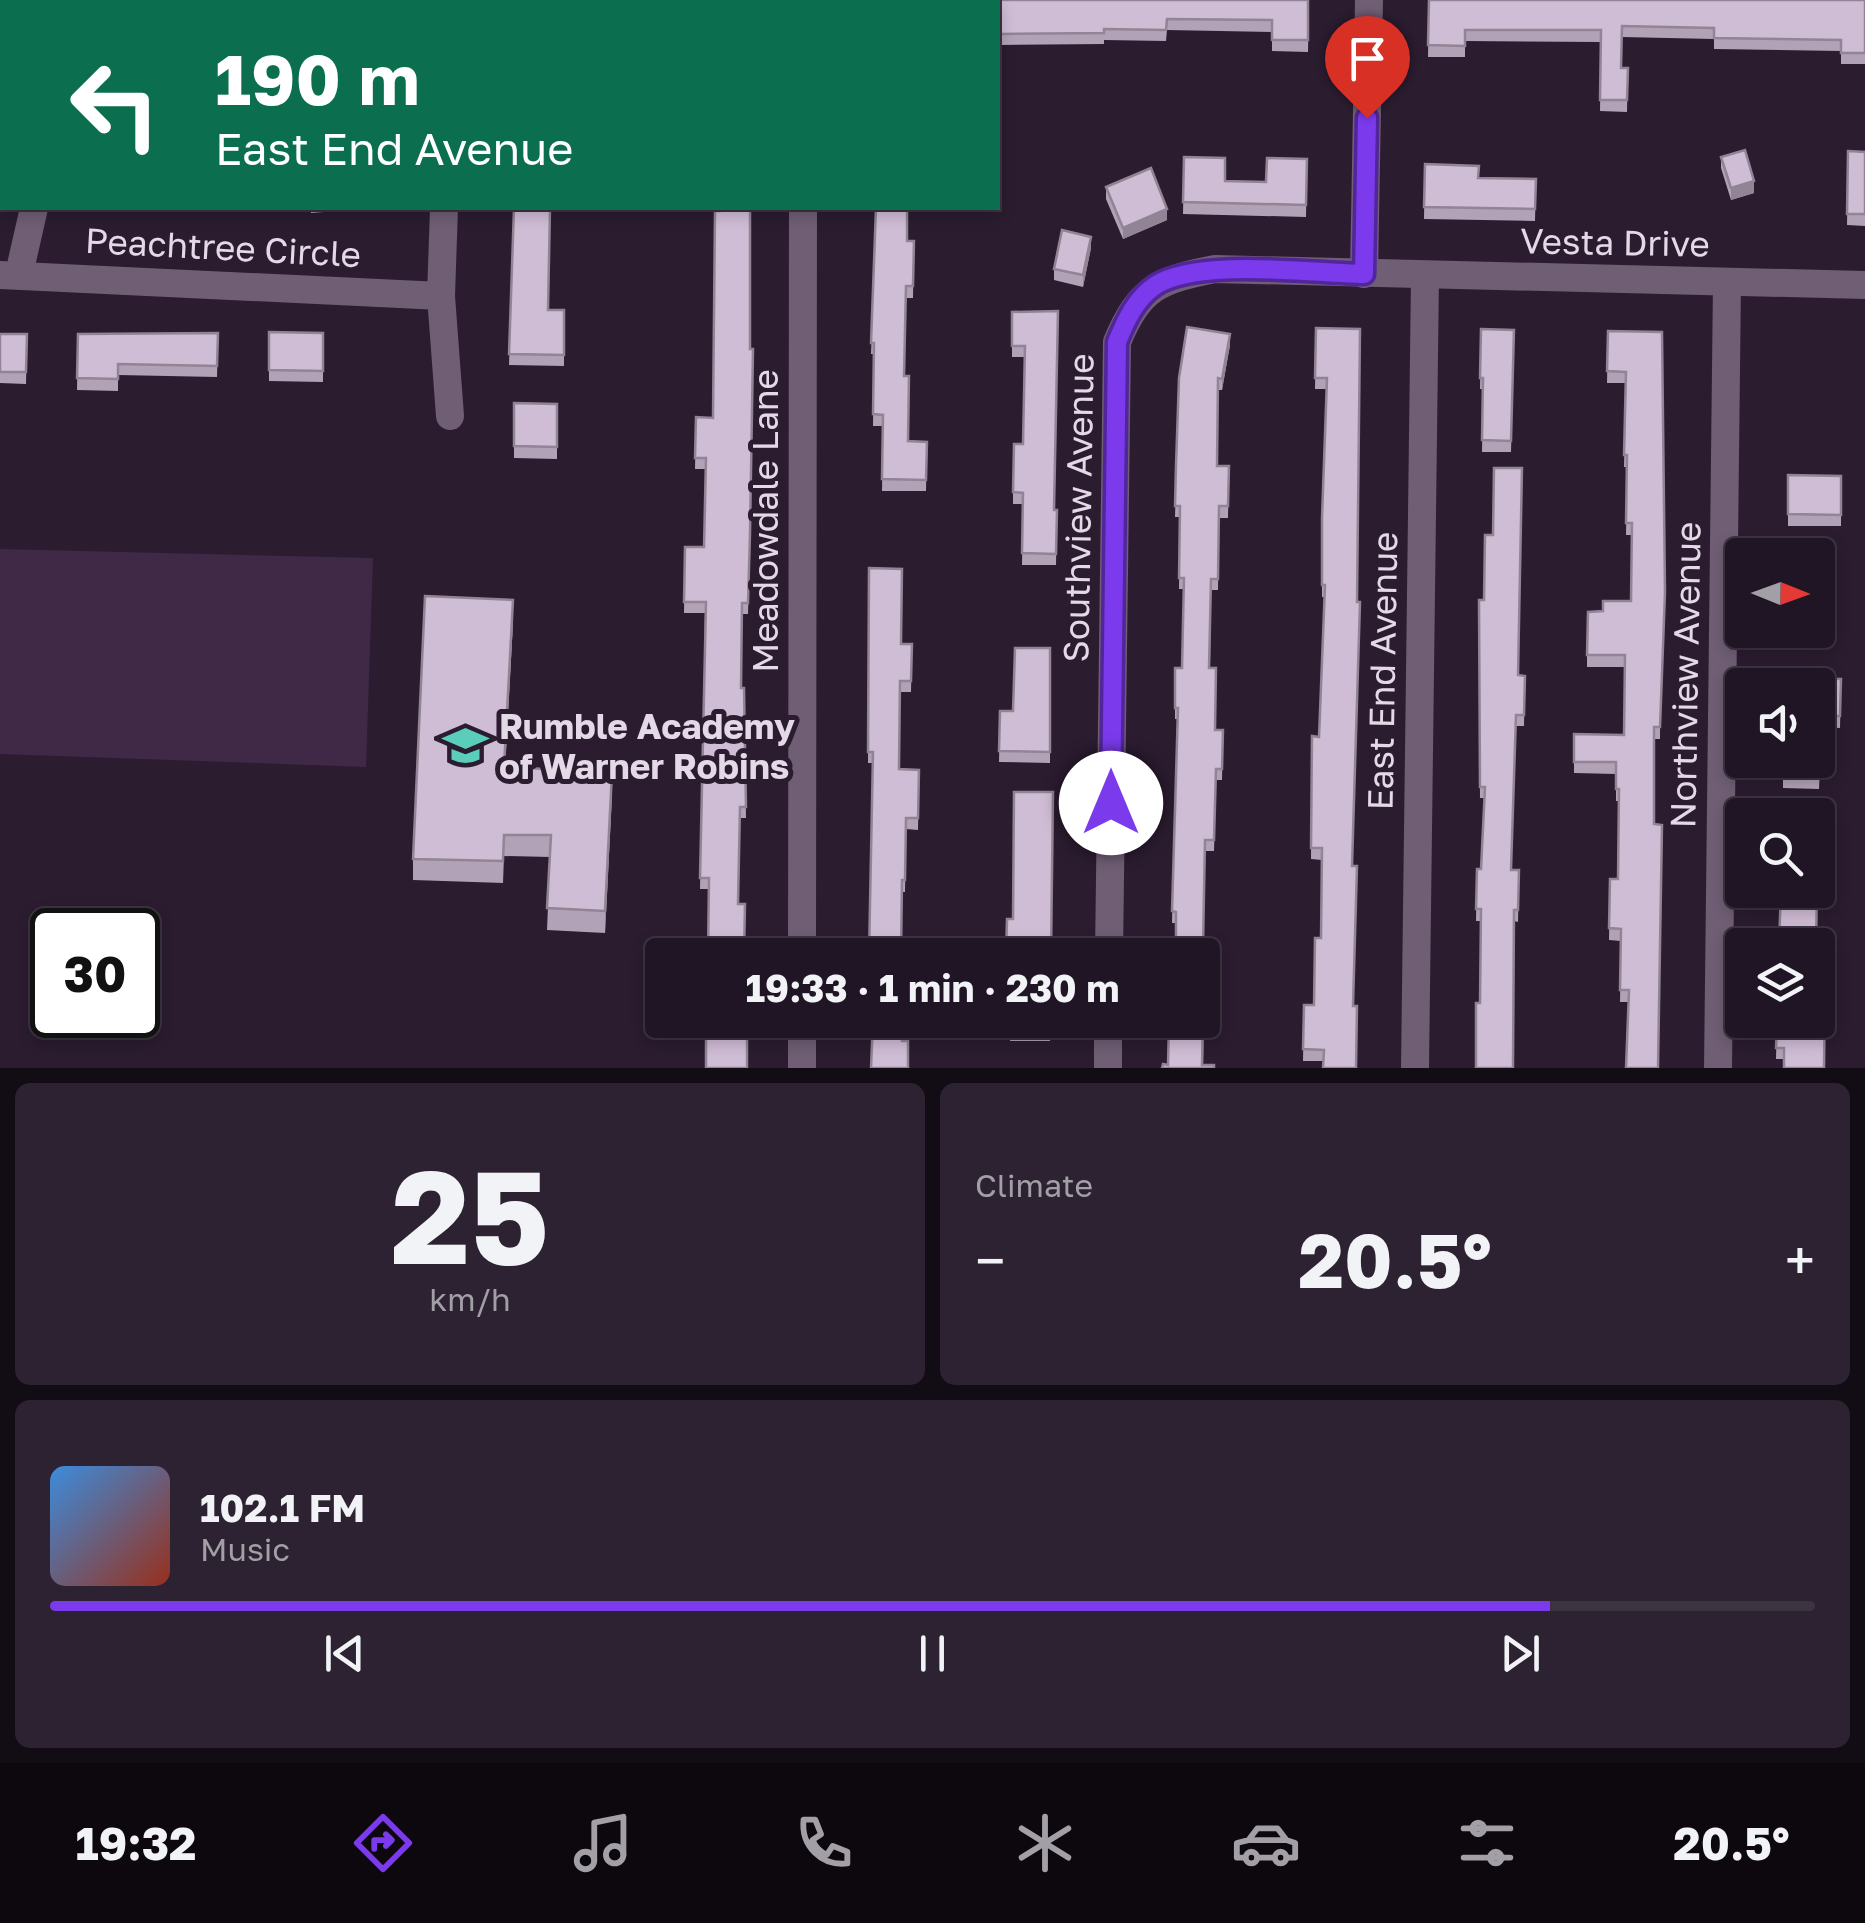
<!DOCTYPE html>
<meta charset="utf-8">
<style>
body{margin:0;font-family:"Golos Text",sans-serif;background:#2d2231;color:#f1f3f6;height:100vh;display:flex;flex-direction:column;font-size:38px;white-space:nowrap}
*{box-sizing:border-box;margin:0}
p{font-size:32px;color:#a29fa6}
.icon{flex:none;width:55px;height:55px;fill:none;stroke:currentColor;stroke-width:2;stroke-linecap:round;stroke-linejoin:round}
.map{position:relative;height:1068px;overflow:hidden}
.sheet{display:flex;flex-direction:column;gap:15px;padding:15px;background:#120c14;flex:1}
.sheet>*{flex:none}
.banner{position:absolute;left:0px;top:0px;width:1000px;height:210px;box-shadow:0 5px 15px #0003,0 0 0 2px #3d3441;background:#0b6e4f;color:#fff;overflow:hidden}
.needle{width:65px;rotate:91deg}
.tools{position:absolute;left:1725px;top:538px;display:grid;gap:20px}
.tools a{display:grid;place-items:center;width:110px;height:110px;border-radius:10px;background:#201524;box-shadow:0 5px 15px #0003,0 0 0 2px #3d3441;font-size:50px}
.speed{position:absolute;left:30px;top:908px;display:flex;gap:20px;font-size:50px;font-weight:700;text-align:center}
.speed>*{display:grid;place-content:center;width:130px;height:130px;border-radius:50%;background:#201524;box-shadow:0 5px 15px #0003,0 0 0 2px #3d3441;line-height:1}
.speed .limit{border:5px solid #111;border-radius:15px;background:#fff;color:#111}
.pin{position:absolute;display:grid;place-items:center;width:85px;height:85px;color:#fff;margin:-102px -42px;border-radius:50% 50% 50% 0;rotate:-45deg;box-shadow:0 0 10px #0007}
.pin .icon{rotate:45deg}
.me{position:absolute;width:110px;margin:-55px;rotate:0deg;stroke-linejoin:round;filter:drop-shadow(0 0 8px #0008)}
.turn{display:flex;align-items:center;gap:35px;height:210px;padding:0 50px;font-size:45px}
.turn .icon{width:130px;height:130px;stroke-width:2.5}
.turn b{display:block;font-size:70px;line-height:85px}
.big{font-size:75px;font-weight:700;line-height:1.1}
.sheet .tile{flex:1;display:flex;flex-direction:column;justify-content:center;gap:15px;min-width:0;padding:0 35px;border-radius:15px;background:#2d2231}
.sheet .dial{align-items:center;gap:0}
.dial b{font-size:130px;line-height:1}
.song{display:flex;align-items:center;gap:30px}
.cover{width:120px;height:120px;border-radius:15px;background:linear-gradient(135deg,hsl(210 70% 55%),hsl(10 70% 35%))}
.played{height:10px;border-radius:5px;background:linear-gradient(90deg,#7c3aed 85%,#3d3441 85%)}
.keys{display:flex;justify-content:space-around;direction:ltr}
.heat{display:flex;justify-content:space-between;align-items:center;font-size:55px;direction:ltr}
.sheet .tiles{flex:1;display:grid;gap:15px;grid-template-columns:1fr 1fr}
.tile:last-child{grid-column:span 2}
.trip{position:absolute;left:645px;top:938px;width:575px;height:100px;border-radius:10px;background:#201524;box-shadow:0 5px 15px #0003,0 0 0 2px #3d3441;font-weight:700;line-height:100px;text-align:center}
.tab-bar{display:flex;height:160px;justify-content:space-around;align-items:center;background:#0d080e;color:#a29fa6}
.tab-bar .icon{width:70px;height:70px}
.tab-bar .on{color:#7c3aed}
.tab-bar b{font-size:45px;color:#f1f3f6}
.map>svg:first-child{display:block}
.garden{fill:#402847}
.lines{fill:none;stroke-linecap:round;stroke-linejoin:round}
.street{stroke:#6f5e74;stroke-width:28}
.wall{fill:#b2a2b7}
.shaded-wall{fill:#918495}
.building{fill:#cfbcd5;stroke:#918495;stroke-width:2.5}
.route-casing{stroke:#51269a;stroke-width:25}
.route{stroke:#7c3aed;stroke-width:18}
.labels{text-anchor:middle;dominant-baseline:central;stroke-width:10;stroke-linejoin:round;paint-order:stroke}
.street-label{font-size:35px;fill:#e4dae7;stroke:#2b1c30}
.poi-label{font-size:35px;font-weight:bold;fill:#e4dae7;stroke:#2b1c30;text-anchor:start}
</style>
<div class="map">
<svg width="1865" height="1068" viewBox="0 0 1865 1068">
<rect width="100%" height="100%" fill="#2b1c30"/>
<polygon class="garden" points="0,549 373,558 366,767 0,754"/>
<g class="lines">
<g class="street">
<polyline points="35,0 35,2"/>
<polyline points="451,2 451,0"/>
<polyline points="815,2 816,0"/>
<polyline points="19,274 34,208"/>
<polyline points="1364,274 1369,0"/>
<polyline points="0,275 441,296 444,208"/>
<polyline points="441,296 450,416"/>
<polyline points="802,955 803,208"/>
<path d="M1109 955 1117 342C1140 287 1159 280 1215 269L1865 285"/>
<polyline points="802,1068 802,1020"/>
<polyline points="1108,1068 1108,1020"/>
<polyline points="1415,1068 1425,276"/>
<polyline points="1718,1068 1727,282"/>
</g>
</g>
<g class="wall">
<polygon points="1000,0 1309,0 1308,52 1272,51 1272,32 1167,30 1166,41 1104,40 1104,44 999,45"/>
<polygon points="1429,0 1865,0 1865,64 1841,64 1841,51 1714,49 1714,39 1622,37 1621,68 1628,68 1627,112 1600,111 1601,42 1465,41 1465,57 1428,57"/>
<polygon points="1848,151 1865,152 1865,226 1847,225"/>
<polygon points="1184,157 1225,181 1266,182 1307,159 1306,217 1183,214"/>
<polygon points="1721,157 1754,193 1731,200 1721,168"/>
<polygon points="1425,164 1479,178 1536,179 1535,221 1424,219"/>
<polygon points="1106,187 1167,220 1123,239 1106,199"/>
<polygon points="311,208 373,208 311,213"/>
<polygon points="514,208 549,310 564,310 564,366 509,365"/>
<polygon points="720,211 750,545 748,614 742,614 741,688 744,688 746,818 740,818 738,904 744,955 709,889 700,889 705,613 684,613 685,547 704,547 706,469 695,469 696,417 713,418"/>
<polygon points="876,219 907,241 914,241 913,298 906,298 904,376 908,441 927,442 926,491 882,491 883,426 873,426 874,354 871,354"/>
<polygon points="1091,248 1083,287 1054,280 1054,269"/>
<polygon points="1058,311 1054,510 1057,510 1056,565 1022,565 1023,504 1013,504 1013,492 1023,444 1024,357 1012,357 1012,312"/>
<polygon points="1187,327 1230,334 1230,345 1222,390 1218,390 1217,466 1229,466 1228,518 1219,518 1218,590 1211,590 1210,668 1216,668 1215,730 1223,730 1222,780 1216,780 1214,851 1205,851 1203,947 1220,948 1219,995 1204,994 1203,1065 1214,1065 1214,1068 1162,1068 1163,1064 1168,1065 1169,1020 1202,1020 1202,955 1176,955 1176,923 1172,923 1177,719 1175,719 1175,668 1182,668 1184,589 1179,589 1180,517 1175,517 1179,378"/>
<polygon points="1316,328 1360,329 1323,1061 1303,1061 1304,1005 1314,1005 1321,938 1322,860 1311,859 1312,736 1319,737 1325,597 1322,597 1322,518 1326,389 1315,389"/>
<polygon points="1481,329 1514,330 1511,452 1482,452 1483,389 1480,389"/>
<polygon points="1608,331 1662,332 1660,739 1654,739 1628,1002 1620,1002 1621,941 1609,940 1610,879 1618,879 1619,801 1616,801 1616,774 1574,773 1574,734 1624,735 1625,667 1587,667 1587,655 1603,611 1631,601 1632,535 1626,535 1627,467 1624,467 1626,383 1607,383"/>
<polygon points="269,332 323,333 323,382 269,381"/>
<polygon points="218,333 217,377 118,375 118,391 77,390 78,334"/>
<polygon points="0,334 27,334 26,384 0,383"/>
<polygon points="514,403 557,404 557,459 514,458"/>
<polygon points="1788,475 1841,476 1841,526 1788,526"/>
<polygon points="1493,535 1518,675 1525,676 1524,726 1516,726 1511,870 1519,870 1518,922 1514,921 1480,1003 1481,921 1476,921 1477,869 1481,869 1484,798 1480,798 1479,600 1484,600"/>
<polygon points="869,568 901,644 912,644 911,692 900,692 899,769 919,781 918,830 906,829 905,892 902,892 873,763 868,763"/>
<polygon points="513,622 505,767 612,794 605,933 547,930 550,857 504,856 503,883 413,880 413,859"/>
<polygon points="1050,648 1050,763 999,762 1000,711 1013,711"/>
<polygon points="1841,679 1840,728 1822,727 1819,789 1783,788 1783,760 1818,685"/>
<polygon points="1824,817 1824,862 1818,862 1818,818"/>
<polygon points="1816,942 1832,942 1832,999 1825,999 1784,1059 1776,1059 1777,1020"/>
<rect x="1010" y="1020" width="40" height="21"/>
</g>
<g class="shaded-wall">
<polygon points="1754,181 1754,193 1731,200 1731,188"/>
<polygon points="1167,209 1167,220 1123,239 1123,228"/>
<polygon points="1091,237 1091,248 1083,287 1083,275"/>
<polygon points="1230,334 1230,345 1222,390 1222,379"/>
<polygon points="513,600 513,622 504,789 504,767"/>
<polygon points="612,772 612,794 605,933 605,911"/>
</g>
<g class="building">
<rect x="99" y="0" width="24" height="2"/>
<rect x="726" y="0" width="26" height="2"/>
<polygon points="924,0 966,0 967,2 925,2"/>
<polygon points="1000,0 1308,0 1308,40 1272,40 1272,20 1167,19 1166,30 1104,29 1104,33 999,34"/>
<polygon points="1429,0 1865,0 1865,53 1841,53 1841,40 1714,38 1714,28 1622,26 1621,68 1628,68 1627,100 1600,100 1601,30 1465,30 1465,46 1428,45"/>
<polygon points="1745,150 1754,181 1731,188 1721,157"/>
<polygon points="1848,151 1865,152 1865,214 1847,214"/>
<polygon points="1184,157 1225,158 1225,181 1266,182 1267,158 1307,159 1306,205 1183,202"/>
<polygon points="1425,164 1479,166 1478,178 1536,179 1535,209 1424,207"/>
<polygon points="1151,168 1167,209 1123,228 1106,187"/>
<polygon points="514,208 550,208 548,310 564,310 564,355 509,354"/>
<polygon points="721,208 750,208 750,349 753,349 750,533 748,603 742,603 741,688 744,688 746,807 740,807 738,904 745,904 744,955 708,955 709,878 700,878 706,602 684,602 685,547 704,547 706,458 695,458 696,417 713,418 715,211 720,211"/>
<polygon points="876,208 907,208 907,241 914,241 913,286 906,286 904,376 909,376 908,441 927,442 926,480 882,479 883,415 873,414 874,343 871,343"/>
<polygon points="1062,230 1091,237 1083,275 1054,269"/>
<polygon points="1058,311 1054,510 1057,510 1056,554 1022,553 1023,493 1013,492 1014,444 1023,444 1025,346 1012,346 1012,312"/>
<polygon points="1187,327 1230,334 1222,379 1218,378 1217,466 1229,466 1228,506 1219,506 1218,579 1211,579 1209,668 1216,668 1215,730 1223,730 1222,769 1216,769 1214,840 1205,840 1203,947 1220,948 1219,984 1204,983 1202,1065 1214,1065 1214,1068 1162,1068 1163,1064 1168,1065 1169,1020 1202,1020 1202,955 1176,955 1176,912 1172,911 1178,708 1175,708 1175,668 1182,668 1184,578 1179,578 1180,506 1175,506 1176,465 1179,378"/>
<polygon points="1316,328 1360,329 1357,602 1360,602 1352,866 1357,866 1353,1006 1357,1006 1356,1068 1323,1068 1324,1050 1303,1049 1304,1005 1314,1005 1315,938 1321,938 1322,848 1311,848 1312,736 1319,737 1325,585 1322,585 1322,518 1327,378 1315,378"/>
<polygon points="1481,329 1514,330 1511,441 1482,440 1483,378 1480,378"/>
<polygon points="1608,331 1662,332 1665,592 1660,727 1654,727 1654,824 1662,825 1658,1068 1626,1068 1629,990 1620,990 1621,929 1609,928 1610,879 1618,879 1619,789 1616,789 1616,762 1574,762 1574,734 1624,735 1625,655 1587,655 1588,612 1603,611 1603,601 1631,601 1632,523 1626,523 1627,455 1624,455 1626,372 1607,371"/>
<polygon points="269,332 323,333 323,371 269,370"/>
<polygon points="218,333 217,366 118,364 118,379 77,378 78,334"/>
<polygon points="0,334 27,334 26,372 0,372"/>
<polygon points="514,403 557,404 557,447 514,446"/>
<polygon points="1494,468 1522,468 1518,675 1525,676 1524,715 1516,715 1511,870 1519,870 1518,910 1514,910 1513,1068 1476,1068 1476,1003 1480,1003 1481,909 1476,909 1477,869 1481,869 1485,787 1480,787 1479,600 1484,600 1485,535 1493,535"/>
<polygon points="1788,475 1841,476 1841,515 1788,514"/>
<polygon points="869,568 902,569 901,644 912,644 911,681 900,681 899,769 919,770 918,818 906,818 905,880 902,880 901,955 869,955 873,752 868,752"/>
<polygon points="425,596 513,600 504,767 612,772 605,911 547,908 551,835 504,835 503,861 413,859"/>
<polygon points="1015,648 1050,648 1050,752 999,751 1000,711 1013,711"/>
<polygon points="1786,678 1841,679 1840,716 1822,716 1819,778 1783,777 1783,760 1818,760 1818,685 1785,685"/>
<polygon points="1014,792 1053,792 1051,955 1006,955 1007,919 1013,919"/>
<polygon points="1824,817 1824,851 1818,851 1818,855 1818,818"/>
<polygon points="1781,890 1817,890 1816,942 1832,942 1832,988 1825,988 1824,1068 1784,1068 1784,1048 1776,1048 1777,1020 1818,1020 1818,945 1779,945"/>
<polygon points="706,1020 742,1020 742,1025 747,1025 747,1068 706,1068"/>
<polygon points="873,1020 903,1020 902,1041 908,1041 908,1068 871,1068"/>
<polygon points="1010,1020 1050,1020 1050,1030 1010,1029"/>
</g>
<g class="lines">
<defs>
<path id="route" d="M1111 803 1117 342C1126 320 1136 298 1156 285 1199 258 1313 273 1364 274L1367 118"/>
</defs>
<use href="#route" class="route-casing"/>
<use href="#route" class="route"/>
</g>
<defs>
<symbol id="school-bare" viewBox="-9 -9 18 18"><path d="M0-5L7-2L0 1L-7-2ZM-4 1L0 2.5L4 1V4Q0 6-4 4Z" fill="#5bcebb" stroke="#2b1c30" stroke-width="2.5" paint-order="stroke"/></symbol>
</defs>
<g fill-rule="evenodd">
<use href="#school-bare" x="434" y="714" width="63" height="63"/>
</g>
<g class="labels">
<g class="street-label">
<text transform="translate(1615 242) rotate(1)">Vesta Drive</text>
<text transform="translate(223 247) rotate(3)">Peachtree Circle</text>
<text transform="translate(1078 508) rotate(-89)">Southview Avenue</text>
<text transform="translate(765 521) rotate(-90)">Meadowdale Lane</text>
<text transform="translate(1382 671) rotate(-89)">East End Avenue</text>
<text transform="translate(1685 675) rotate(-89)">Northview Avenue</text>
</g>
<g class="poi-label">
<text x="499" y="726">Rumble Academy<tspan x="499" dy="40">of Warner Robins</tspan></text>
</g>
</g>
</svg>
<div class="tools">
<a><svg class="needle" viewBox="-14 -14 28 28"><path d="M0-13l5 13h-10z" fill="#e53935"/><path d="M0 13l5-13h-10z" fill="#a29fa6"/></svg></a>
<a><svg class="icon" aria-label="sound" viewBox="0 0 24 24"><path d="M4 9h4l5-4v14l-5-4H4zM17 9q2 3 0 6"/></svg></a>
<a><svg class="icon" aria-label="search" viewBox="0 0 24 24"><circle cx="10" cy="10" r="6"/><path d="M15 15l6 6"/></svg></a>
<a><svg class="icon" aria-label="layers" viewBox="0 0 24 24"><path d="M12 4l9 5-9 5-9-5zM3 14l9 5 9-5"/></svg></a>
</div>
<div class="speed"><div class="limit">30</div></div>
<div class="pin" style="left:1367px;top:118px;background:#d93025"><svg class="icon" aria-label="arrive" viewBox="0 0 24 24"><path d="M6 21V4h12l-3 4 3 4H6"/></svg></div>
<svg class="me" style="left:1111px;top:803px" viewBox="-20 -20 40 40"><circle r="19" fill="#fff"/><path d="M0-13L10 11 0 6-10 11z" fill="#7c3aed"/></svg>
<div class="trip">19:33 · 1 min · 230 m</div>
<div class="banner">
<div class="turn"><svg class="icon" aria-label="left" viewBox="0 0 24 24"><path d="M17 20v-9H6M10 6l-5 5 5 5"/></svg><div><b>190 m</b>East End Avenue</div></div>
</div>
</div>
<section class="sheet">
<div class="tiles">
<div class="tile dial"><b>25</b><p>km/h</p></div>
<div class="tile"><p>Climate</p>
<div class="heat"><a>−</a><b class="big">20.5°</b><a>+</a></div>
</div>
<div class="tile">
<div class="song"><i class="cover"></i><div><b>102.1 FM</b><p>Music</p></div></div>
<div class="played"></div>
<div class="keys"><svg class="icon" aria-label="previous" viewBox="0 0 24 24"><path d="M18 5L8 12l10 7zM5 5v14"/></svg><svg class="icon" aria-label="pause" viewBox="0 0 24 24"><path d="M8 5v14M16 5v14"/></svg><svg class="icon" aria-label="next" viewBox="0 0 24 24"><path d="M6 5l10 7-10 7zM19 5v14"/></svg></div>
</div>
</div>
</section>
<nav class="tab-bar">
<b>19:32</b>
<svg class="icon on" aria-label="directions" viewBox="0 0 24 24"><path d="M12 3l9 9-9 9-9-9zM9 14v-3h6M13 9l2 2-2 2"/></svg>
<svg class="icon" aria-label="music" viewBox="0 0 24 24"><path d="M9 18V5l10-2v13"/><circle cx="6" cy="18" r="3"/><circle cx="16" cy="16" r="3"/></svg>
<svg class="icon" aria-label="phone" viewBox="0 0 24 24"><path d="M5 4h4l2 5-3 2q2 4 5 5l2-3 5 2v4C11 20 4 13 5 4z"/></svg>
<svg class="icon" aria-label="climate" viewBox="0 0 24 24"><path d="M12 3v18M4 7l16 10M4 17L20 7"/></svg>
<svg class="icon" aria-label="car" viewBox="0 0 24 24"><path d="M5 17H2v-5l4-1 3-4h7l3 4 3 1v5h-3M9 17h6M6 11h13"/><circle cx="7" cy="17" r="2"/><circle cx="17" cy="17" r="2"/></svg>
<svg class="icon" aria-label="filters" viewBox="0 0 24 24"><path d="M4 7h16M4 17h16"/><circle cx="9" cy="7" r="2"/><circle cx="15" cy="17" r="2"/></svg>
<b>20.5°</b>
</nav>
